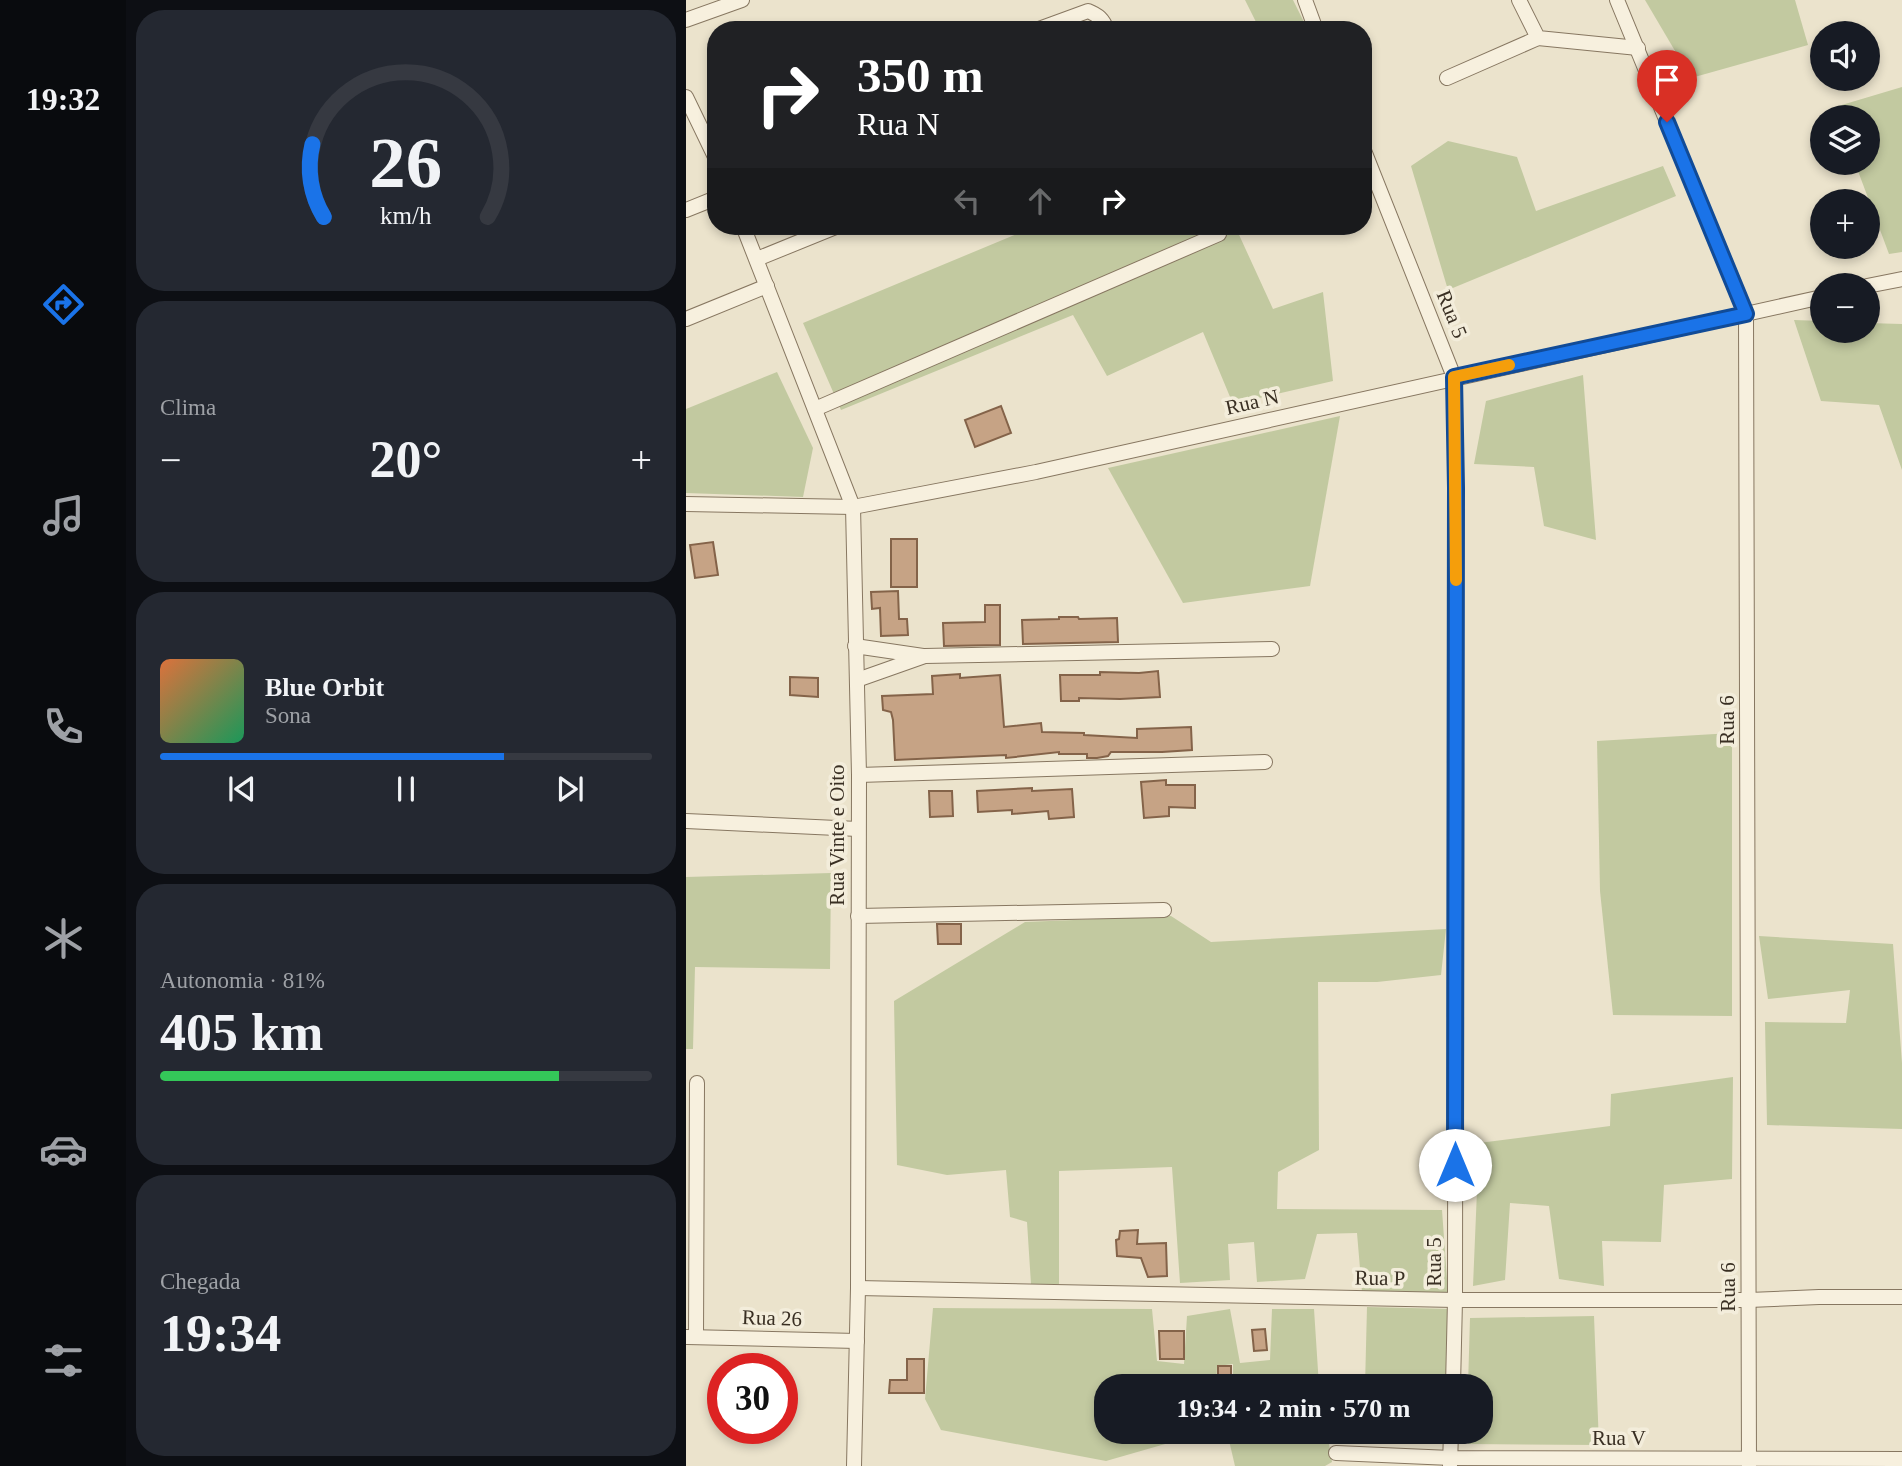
<!DOCTYPE html>
<html lang="pt">
<meta charset="utf-8">
<style>
body{margin:0;font-family:"Times New Roman",serif;background:#242831;color:#f1f3f6;height:100vh;display:flex;flex-direction:column;font-size:26px;white-space:nowrap}
*{box-sizing:border-box;margin:0}
p{font-size:23px;color:#9ea1a6}
.icon{flex:none;width:38px;height:38px;fill:none;stroke:currentColor;stroke-width:2;stroke-linecap:round;stroke-linejoin:round}
.map{position:relative;flex:1;overflow:hidden}
.drawer{display:flex;flex-direction:column;gap:10px;padding:10px;background:#0d0f14;width:560px}
.drawer>*{flex:none}
.top-card{position:absolute;left:21px;top:21px;width:665px;height:214px;border-radius:28px;box-shadow:0 4px 10px #0003;background:#202124;color:#fff;overflow:hidden}
.tools{position:absolute;left:1124px;top:21px;display:grid;gap:14px}
.tools a{display:grid;place-items:center;width:70px;height:70px;border-radius:50%;background:#171b24;box-shadow:0 4px 10px #0003;font-size:35px}
.speed{position:absolute;left:21px;top:1353px;display:flex;gap:14px;font-size:35px;font-weight:700;text-align:center}
.speed>*{display:grid;place-content:center;width:91px;height:91px;border-radius:50%;background:#171b24;box-shadow:0 4px 10px #0003;line-height:1}
.speed .limit{border:10px solid #d22;background:#fff;color:#111}
.pin{position:absolute;display:grid;place-items:center;width:60px;height:60px;color:#fff;margin:-72px -30px;border-radius:50% 50% 50% 0;rotate:-45deg;box-shadow:0 0 7px #0007}
.pin .icon{rotate:45deg}
.me{position:absolute;width:77px;margin:-38px;rotate:0deg;stroke-linejoin:round;filter:drop-shadow(0 0 5px #0008)}
.turn{display:flex;align-items:center;gap:24px;height:147px;padding:0 35px;font-size:32px}
.turn .icon{width:91px;height:91px;stroke-width:2.5}
.turn b{display:block;font-size:49px;line-height:60px}
.lanes{display:flex;align-items:center;height:66px;padding:0 35px;background:#0003;justify-content:center;gap:35px;direction:ltr}
.lanes .off{opacity:.35}
.big{font-size:52px;font-weight:800;line-height:1.1}
.drawer .widget{flex:1;display:flex;flex-direction:column;justify-content:center;gap:10px;min-width:0;padding:0 24px;border-radius:28px;background:#242831}
.drawer .dial{align-items:center;gap:0}
.dial svg{height:182px;overflow:visible;fill:none;stroke:#363941;stroke-width:7;stroke-linecap:round;text-anchor:middle}
.dial text{fill:#f1f3f6;stroke:none}
.song{display:flex;align-items:center;gap:21px}
.cover{width:84px;height:84px;border-radius:10px;background:linear-gradient(135deg,hsl(20 70% 55%),hsl(150 70% 35%))}
.played{height:7px;border-radius:4px;background:linear-gradient(90deg,#1a73e8 70%,#363941 70%)}
.keys{display:flex;justify-content:space-around;direction:ltr}
.heat{display:flex;justify-content:space-between;align-items:center;font-size:38px;direction:ltr}
.charge{height:10px;border-radius:5px;background:linear-gradient(90deg,#34c759 81%,#363941 0)}
.trip{position:absolute;left:408px;top:1374px;width:399px;height:70px;border-radius:28px;background:#171b24;box-shadow:0 4px 10px #0003;font-weight:800;line-height:70px;text-align:center}
main{display:flex;flex:1;min-height:0}
.tab-bar{display:flex;flex-direction:column;width:126px;justify-content:space-around;align-items:center;background:#090b0e;color:#9ea1a6}
.tab-bar .icon{width:49px;height:49px}
.tab-bar .current{color:#1a73e8}
.tab-bar b{font-size:32px;color:#f1f3f6}
.map>svg:first-child{display:block}
.green{fill:#c2c9a0}
.building{fill:#c6a385;stroke:#846349;stroke-width:2}
.lines{fill:none;stroke-linecap:round;stroke-linejoin:round}
.minor-casing{stroke:#877761;stroke-width:16}
.minor{stroke:#f7f0de;stroke-width:14}
.route-casing{stroke:#114b97;stroke-width:18}
.route{stroke:#1a73e8;stroke-width:12}
.slow{stroke:#f59e0b;stroke-width:12}
.labels{text-anchor:middle;dominant-baseline:central;stroke-width:7;stroke-linejoin:round;paint-order:stroke}
.street-label{font-size:21px;fill:#392f23;stroke:#f3eddb}
</style>
<main>
<nav class="tab-bar">
<b>19:32</b>
<svg class="icon current" aria-label="directions" viewBox="0 0 24 24"><path d="M12 3l9 9-9 9-9-9zM9 14v-3h6M13 9l2 2-2 2"/></svg>
<svg class="icon" aria-label="music" viewBox="0 0 24 24"><path d="M9 18V5l10-2v13"/><circle cx="6" cy="18" r="3"/><circle cx="16" cy="16" r="3"/></svg>
<svg class="icon" aria-label="phone" viewBox="0 0 24 24"><path d="M5 4h4l2 5-3 2q2 4 5 5l2-3 5 2v4C11 20 4 13 5 4z"/></svg>
<svg class="icon" aria-label="climate" viewBox="0 0 24 24"><path d="M12 3v18M4 7l16 10M4 17L20 7"/></svg>
<svg class="icon" aria-label="car" viewBox="0 0 24 24"><path d="M5 17H2v-5l4-1 3-4h7l3 4 3 1v5h-3M9 17h6M6 11h13"/><circle cx="7" cy="17" r="2"/><circle cx="17" cy="17" r="2"/></svg>
<svg class="icon" aria-label="filters" viewBox="0 0 24 24"><path d="M4 7h16M4 17h16"/><circle cx="9" cy="7" r="2"/><circle cx="15" cy="17" r="2"/></svg>
</nav>
<section class="drawer">
<div class="widget dial"><svg viewBox="0 0 100 80">
<path d="M14 69A42 42 0 1 1 86 69"/>
<path d="M14 69A42 42 0 0 1 9 37" stroke="#1a73e8"/>
<text x="50" y="56" font-size="32" font-weight="700">26</text>
<text x="50" y="72" font-size="11">km/h</text>
</svg></div>
<div class="widget"><p>Clima</p>
<div class="heat"><a>−</a><b class="big">20°</b><a>+</a></div>
</div>
<div class="widget">
<div class="song"><i class="cover"></i><div><b>Blue Orbit</b><p>Sona</p></div></div>
<div class="played"></div>
<div class="keys"><svg class="icon" aria-label="previous" viewBox="0 0 24 24"><path d="M18 5L8 12l10 7zM5 5v14"/></svg><svg class="icon" aria-label="pause" viewBox="0 0 24 24"><path d="M8 5v14M16 5v14"/></svg><svg class="icon" aria-label="next" viewBox="0 0 24 24"><path d="M6 5l10 7-10 7zM19 5v14"/></svg></div>
</div>
<div class="widget"><p>Autonomia · 81%</p><b class="big">405 km</b><div class="charge"></div></div>
<div class="widget"><p>Chegada</p><b class="big">19:34</b></div>
</section>
<div class="map">
<svg width="1216" height="1466" viewBox="0 0 1216 1466">
<rect width="100%" height="100%" fill="#ebe3cc"/>
<g class="green">
<polygon points="559,0 607,0 622,30 574,30"/>
<polygon points="959,0 1109,0 1122,45 1005,78"/>
<polygon points="1216,87 1216,252 1203,254 1169,163 1181,163 1181,117 1153,117 1149,107"/>
<polygon points="762,141 831,157 850,211 977,166 990,196 762,290 725,166"/>
<polygon points="350,226 549,226 587,309 637,292 647,381 547,404 517,332 421,376 387,315 155,410 117,323"/>
<polygon points="1108,320 1136,321 1136,331 1181,331 1181,323 1216,324 1216,470 1193,405 1135,401"/>
<polygon points="91,372 127,448 117,497 0,493 0,409"/>
<polygon points="897,375 910,540 858,526 848,467 788,464 800,401"/>
<polygon points="654,416 624,586 497,603 422,468"/>
<polygon points="1046,733 1046,1016 927,1015 914,891 911,741"/>
<polygon points="145,873 144,969 9,967 7,1049 0,1049 0,877"/>
<polygon points="485,916 525,942 760,929 755,975 691,982 632,982 633,1150 592,1172 591,1209 756,1210 762,1293 676,1292 671,1233 631,1234 619,1279 571,1282 568,1242 542,1244 544,1280 494,1283 486,1167 373,1171 373,1284 345,1284 341,1222 324,1217 320,1170 261,1175 211,1165 208,1001 339,922"/>
<polygon points="1073,936 1207,944 1216,1063 1216,1129 1081,1125 1079,1022 1160,1023 1164,990 1082,999"/>
<polygon points="1047,1077 1046,1179 978,1185 975,1242 916,1241 918,1286 873,1279 863,1206 824,1203 819,1280 787,1286 793,1143 924,1126 925,1094"/>
<polygon points="681,1307 766,1309 762,1386 679,1386"/>
<polygon points="247,1308 466,1309 471,1361 498,1364 501,1316 544,1309 554,1363 584,1360 586,1309 628,1309 633,1386 547,1386 547,1364 531,1366 530,1386 420,1386 420,1432 521,1432 420,1461 255,1430 239,1399"/>
<polygon points="908,1316 913,1445 782,1444 782,1432 794,1432 794,1386 782,1386 784,1318"/>
<polygon points="541,1432 641,1432 646,1462 639,1466 549,1466"/>
</g>
<g class="building">
<polygon points="315,406 325,433 289,447 279,420"/>
<rect x="205" y="539" width="26" height="48"/>
<polygon points="27,542 32,575 9,578 4,545"/>
<polygon points="212,591 213,619 221,619 222,635 195,636 194,608 186,609 185,592"/>
<polygon points="299,605 314,605 314,645 258,646 257,623 299,622"/>
<polygon points="373,617 392,617 393,619 431,618 432,642 337,644 336,620 373,619"/>
<polygon points="472,671 474,697 434,699 393,698 393,701 375,701 374,675 414,675 414,672 453,673"/>
<polygon points="274,674 274,678 314,675 318,727 355,723 356,732 398,733 398,735 451,738 451,729 505,727 506,750 476,752 425,752 422,756 411,758 401,758 401,754 373,754 373,752 320,758 320,755 209,760 207,720 205,712 197,710 196,696 247,694 246,676"/>
<polygon points="104,677 132,678 132,697 104,695"/>
<polygon points="480,780 480,785 509,785 509,808 483,807 483,816 458,818 455,782"/>
<polygon points="346,788 346,791 386,789 388,817 363,819 362,811 326,814 326,810 292,812 291,791"/>
<polygon points="243,791 266,791 267,816 244,817"/>
<polygon points="251,924 275,924 275,944 252,944"/>
<polygon points="452,1230 451,1244 480,1243 481,1276 462,1277 455,1258 431,1256 430,1240 433,1239 434,1231"/>
<polygon points="579,1329 581,1350 568,1351 566,1330"/>
<polygon points="473,1331 498,1331 498,1359 474,1359"/>
<polygon points="221,1359 238,1359 238,1393 203,1393 204,1380 221,1380"/>
<rect x="532" y="1366" width="13" height="20"/>
</g>
<g class="lines">
<defs>
<g id="minor">
<polyline points="619,0 630,30"/>
<polyline points="833,0 852,38 952,48"/>
<polyline points="931,0 1060,314 1063,1466"/>
<polyline points="0,20 56,0"/>
<path d="M350 30 402 11C412 15 417 19 421 30"/>
<polyline points="761,78 852,38"/>
<polyline points="0,97 30,159"/>
<polyline points="677,148 768,377 770,488 769,1300 767,1386"/>
<polyline points="0,210 30,198"/>
<polyline points="57,226 167,507 173,775 172,1288 168,1466"/>
<polyline points="71,259 152,226"/>
<polyline points="1181,286 1216,279"/>
<polyline points="0,319 81,286"/>
<polyline points="129,409 533,234"/>
<polyline points="0,504 167,507 350,472 1136,297"/>
<polyline points="169,646 237,656"/>
<polyline points="171,680 239,656 586,649"/>
<polyline points="173,775 579,762"/>
<polyline points="0,821 172,829"/>
<polyline points="172,916 478,910"/>
<polyline points="172,1288 769,1300 1063,1300 1133,1297 1216,1297"/>
<polyline points="1,1337 171,1341"/>
<polyline points="10,1337 11,1083"/>
<polyline points="650,1453 765,1458 1216,1459"/>
<polyline points="764,1465 765,1432"/>
</g>
</defs>
<use href="#minor" class="minor-casing"/>
<use href="#minor" class="minor"/>
</g>
<g class="lines">
<defs>
<polyline id="route" points="769,1165 770,488 768,377 1060,314 981,122"/>
</defs>
<use href="#route" class="route-casing"/>
<use href="#route" class="route"/>
<polyline class="slow" points="770,580 768,377 823,365"/>
</g>
<g class="labels">
<g class="street-label">
<text transform="translate(766 314) rotate(68)">Rua 5</text>
<text transform="translate(566 402) rotate(-13)">Rua N</text>
<text transform="translate(1041 720) rotate(-90)">Rua 6</text>
<text transform="translate(151 835) rotate(-90)">Rua Vinte e Oito</text>
<text transform="translate(748 1262) rotate(-90)">Rua 5</text>
<text transform="translate(694 1278) rotate(1)">Rua P</text>
<text transform="translate(1042 1287) rotate(-90)">Rua 6</text>
<text transform="translate(86 1318) rotate(2)">Rua 26</text>
<text x="933" y="1438">Rua V</text>
</g>
</g>
</svg>
<div class="tools">
<a><svg class="icon" aria-label="sound" viewBox="0 0 24 24"><path d="M4 9h4l5-4v14l-5-4H4zM17 9q2 3 0 6"/></svg></a>
<a><svg class="icon" aria-label="layers" viewBox="0 0 24 24"><path d="M12 4l9 5-9 5-9-5zM3 14l9 5 9-5"/></svg></a>
<a>+</a>
<a>−</a>
</div>
<div class="speed"><div class="limit">30</div></div>
<div class="pin" style="left:981px;top:122px;background:#d93025"><svg class="icon" aria-label="arrive" viewBox="0 0 24 24"><path d="M6 21V4h12l-3 4 3 4H6"/></svg></div>
<svg class="me" style="left:769px;top:1165px" viewBox="-20 -20 40 40"><circle r="19" fill="#fff"/><path d="M0-13L10 11 0 6-10 11z" fill="#1a73e8"/></svg>
<div class="trip">19:34 · 2 min · 570 m</div>
<div class="top-card">
<div class="turn"><svg class="icon" aria-label="right" viewBox="0 0 24 24"><path d="M7 20v-9h11M14 6l5 5-5 5"/></svg><div><b>350 m</b>Rua N</div></div>
<div class="lanes"><svg class="icon off" aria-label="left" viewBox="0 0 24 24"><path d="M17 20v-9H6M10 6l-5 5 5 5"/></svg><svg class="icon off" aria-label="ahead" viewBox="0 0 24 24"><path d="M12 20V5M6 11l6-6 6 6"/></svg><svg class="icon" aria-label="right" viewBox="0 0 24 24"><path d="M7 20v-9h11M14 6l5 5-5 5"/></svg></div>
</div>
</div>
</main>
